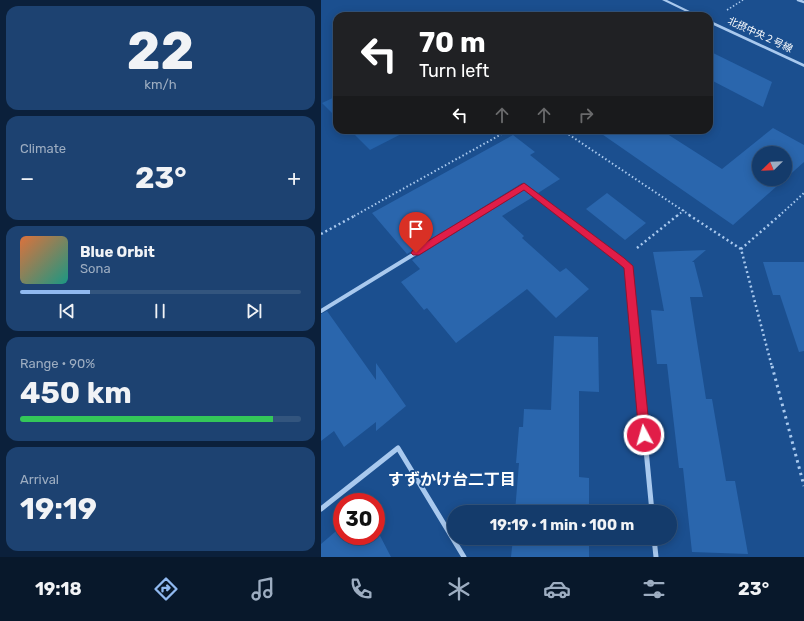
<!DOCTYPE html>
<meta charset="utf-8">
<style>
body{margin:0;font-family:Rubik,"Noto Sans JP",sans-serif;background:#1d4271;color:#f1f3f6;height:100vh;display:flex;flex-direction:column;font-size:15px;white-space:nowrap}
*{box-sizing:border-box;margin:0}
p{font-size:13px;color:#9dadc1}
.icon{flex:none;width:22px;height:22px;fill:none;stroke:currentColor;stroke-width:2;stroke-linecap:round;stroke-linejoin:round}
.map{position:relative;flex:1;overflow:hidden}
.drawer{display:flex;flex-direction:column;gap:6px;padding:6px;background:#0b203b;width:321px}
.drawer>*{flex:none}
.banner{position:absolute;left:12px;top:12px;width:380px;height:122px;border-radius:12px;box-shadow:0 2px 10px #0003,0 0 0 1px #33557e;background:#202124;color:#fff;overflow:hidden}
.needle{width:26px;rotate:247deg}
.controls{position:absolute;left:431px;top:146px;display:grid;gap:8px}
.controls a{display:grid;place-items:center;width:40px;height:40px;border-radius:50%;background:#143b6b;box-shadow:0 2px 10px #0003,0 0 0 1px #33557e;font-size:20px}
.speed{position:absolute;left:12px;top:493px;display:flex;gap:8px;font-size:20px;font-weight:700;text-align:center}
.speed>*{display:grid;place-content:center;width:52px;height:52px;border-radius:50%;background:#143b6b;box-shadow:0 2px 10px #0003,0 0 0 1px #33557e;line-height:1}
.speed .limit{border:6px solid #d22;background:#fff;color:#111}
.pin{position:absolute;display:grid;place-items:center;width:34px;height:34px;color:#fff;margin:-41px -17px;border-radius:50% 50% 50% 0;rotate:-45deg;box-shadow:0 0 4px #0007}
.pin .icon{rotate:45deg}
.me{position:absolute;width:44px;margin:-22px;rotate:354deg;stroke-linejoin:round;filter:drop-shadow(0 0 3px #0008)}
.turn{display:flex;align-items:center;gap:14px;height:84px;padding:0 20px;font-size:18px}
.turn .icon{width:52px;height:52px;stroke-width:2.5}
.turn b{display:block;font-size:28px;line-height:34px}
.lanes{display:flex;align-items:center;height:38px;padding:0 20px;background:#0003;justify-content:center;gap:20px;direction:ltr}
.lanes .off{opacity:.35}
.big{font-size:30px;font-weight:700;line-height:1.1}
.drawer .widget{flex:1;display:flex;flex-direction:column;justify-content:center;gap:6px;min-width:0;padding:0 14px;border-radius:12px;background:#1d4271}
.drawer .dial{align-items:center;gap:0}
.dial b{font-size:52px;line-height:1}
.song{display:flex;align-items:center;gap:12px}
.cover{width:48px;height:48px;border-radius:6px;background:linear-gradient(135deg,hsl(20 70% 55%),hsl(170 70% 35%))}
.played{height:4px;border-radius:2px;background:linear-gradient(90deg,#90b9f0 25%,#33557e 25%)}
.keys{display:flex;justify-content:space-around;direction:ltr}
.heat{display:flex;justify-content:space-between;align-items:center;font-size:22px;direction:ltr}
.charge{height:6px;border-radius:3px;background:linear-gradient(90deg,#34c759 90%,#33557e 0)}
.trip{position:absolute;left:126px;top:505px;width:230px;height:40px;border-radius:20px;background:#143b6b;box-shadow:0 2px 10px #0003,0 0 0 1px #33557e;font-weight:700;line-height:40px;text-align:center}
.dock{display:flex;height:64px;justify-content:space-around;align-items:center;background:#08182b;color:#9dadc1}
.dock .icon{width:28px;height:28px}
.dock .active{color:#90b9f0}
.dock b{font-size:18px;color:#f1f3f6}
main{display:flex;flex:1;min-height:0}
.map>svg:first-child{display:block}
.green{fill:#2461a8}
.building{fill:#2a66ad}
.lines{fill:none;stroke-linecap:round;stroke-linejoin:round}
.path-far3{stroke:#a9c9ee;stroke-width:1.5;stroke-dasharray:1.5 2;stroke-linecap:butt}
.path-far2{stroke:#a9c9ee;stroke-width:2;stroke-dasharray:1.5 2.5;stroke-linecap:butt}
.path-far1{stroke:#a9c9ee;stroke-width:2.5;stroke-dasharray:2 3;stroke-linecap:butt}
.path{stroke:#a9c9ee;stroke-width:3;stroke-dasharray:2.5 4;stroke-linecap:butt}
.minor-far3{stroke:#a9c9ee;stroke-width:2.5}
.minor-far2{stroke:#a9c9ee;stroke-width:3}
.minor-far1{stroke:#a9c9ee;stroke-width:4}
.minor{stroke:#a9c9ee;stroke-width:5}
.tertiary{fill:#a9c9ee;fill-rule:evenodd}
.route{fill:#e11d48;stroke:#92132f}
.labels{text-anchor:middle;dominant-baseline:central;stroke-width:4;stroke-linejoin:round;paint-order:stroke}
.far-street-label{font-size:10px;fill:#fff;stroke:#1b4f8f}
.near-neighbourhood-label{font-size:16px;font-weight:bold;fill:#fff;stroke:#1b4f8f}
</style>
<main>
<section class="drawer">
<div class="widget dial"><b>22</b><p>km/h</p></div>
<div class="widget"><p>Climate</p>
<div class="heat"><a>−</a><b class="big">23°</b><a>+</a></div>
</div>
<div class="widget">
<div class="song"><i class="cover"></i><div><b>Blue Orbit</b><p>Sona</p></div></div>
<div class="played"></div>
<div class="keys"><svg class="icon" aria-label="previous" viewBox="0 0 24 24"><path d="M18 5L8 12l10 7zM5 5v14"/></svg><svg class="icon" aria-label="pause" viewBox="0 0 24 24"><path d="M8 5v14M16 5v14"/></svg><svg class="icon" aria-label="next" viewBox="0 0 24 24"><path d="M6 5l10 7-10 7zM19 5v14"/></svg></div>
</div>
<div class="widget"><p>Range · 90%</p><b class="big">450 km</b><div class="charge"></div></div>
<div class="widget"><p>Arrival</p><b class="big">19:19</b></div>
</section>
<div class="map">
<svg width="483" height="557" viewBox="0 0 483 557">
<rect width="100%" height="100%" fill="#1b4f8f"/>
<g class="green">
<polygon points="16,96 16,118 1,103"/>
<polygon points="29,130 88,130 49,150"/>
</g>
<g class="building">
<polygon points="388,51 451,82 442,107 388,79"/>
<polygon points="452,128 483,145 483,162 464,179 464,153 438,153 438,179 464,179 412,225 275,130 340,130 401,169"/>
<polygon points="192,135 214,152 209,155 239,179 217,193 205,184 201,183 86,254 51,213"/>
<polygon points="203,190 212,197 181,216 203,236 201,238 239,272 245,268 268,289 235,318 206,289 135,343 106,308 103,310 80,282 99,269 91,260"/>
<polygon points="286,193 325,223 304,240 265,209"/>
<polygon points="385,250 371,262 373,262 382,297 369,297 385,399 391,399 405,481 414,481 427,554 371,552 362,468 358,468 346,364 336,364 330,310 343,311 332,252"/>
<polygon points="442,262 483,262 483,351 478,352 459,295 452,295"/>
<polygon points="6,311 55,380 55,363 85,406 55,431 55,422 23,447 13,431 0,441 0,314"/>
<polygon points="233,336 277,337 278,392 258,391 258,477 268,478 268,512 194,512 198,463 195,463 198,427 202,427 203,409 230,410"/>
<polygon points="21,526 21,536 55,536 55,528 70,557 0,557 0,544"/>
<polygon points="192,538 268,538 268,557 190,557"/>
</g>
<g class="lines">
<polyline class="path-far3" points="406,10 422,0"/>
<g class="path-far2">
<polyline points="241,130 370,216"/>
<polyline points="33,216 188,130"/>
<polyline points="356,216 363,210"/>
<polyline points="458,216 483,193"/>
</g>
<g class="path-far1">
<polyline points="368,215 420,249 451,367"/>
<polyline points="0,234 35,215"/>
<polyline points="316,248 357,215"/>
<polyline points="420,249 459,215"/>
</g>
<polyline class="path" points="451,366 483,486"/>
<polyline class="minor-far3" points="477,0 483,2"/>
<polyline class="minor-far2" points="155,216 203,186 241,216"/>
<g class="minor-far1">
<polyline points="240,215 307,266 317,367"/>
<polyline points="0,311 157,215"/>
</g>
<g class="minor">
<polyline points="317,366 331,512"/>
<polyline points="0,509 77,448 143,557"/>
<polyline points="333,538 335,557"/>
</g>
<g class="tertiary">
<polygon points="341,0 346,0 379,16 374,16"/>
<polygon points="388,20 483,64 483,67 388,23"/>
</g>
</g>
<polygon class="route" points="203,183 303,258 312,266 329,435 327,439 323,441 319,439 318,435 303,268 297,263 203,190 98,255 92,255 90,253 92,250"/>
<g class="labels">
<g class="far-street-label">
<text transform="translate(439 35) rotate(25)">北摂中央２号線</text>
</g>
<g class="near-neighbourhood-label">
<text x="131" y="479">すずかけ台二丁目</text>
</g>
</g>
</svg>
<div class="controls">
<a><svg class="needle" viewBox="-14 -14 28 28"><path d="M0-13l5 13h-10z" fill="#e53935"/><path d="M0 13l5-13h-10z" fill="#9dadc1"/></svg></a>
</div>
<div class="speed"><div class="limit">30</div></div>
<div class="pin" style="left:95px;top:253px;background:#d93025"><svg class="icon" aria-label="arrive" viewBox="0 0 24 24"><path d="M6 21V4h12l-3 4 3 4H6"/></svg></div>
<svg class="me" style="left:323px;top:435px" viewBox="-20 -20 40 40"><circle r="17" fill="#e11d48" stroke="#fff" stroke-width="3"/><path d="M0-11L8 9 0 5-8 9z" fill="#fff"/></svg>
<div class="trip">19:19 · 1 min · 100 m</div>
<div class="banner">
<div class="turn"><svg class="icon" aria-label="left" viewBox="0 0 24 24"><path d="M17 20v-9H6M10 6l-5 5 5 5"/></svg><div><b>70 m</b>Turn left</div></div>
<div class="lanes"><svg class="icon" aria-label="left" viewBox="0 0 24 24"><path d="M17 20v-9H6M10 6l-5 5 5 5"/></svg><svg class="icon off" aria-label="ahead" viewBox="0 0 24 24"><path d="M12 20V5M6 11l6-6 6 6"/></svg><svg class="icon off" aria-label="ahead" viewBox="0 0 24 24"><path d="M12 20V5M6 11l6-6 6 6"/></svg><svg class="icon off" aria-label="right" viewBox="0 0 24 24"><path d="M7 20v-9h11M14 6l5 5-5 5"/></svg></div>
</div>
</div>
</main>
<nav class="dock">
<b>19:18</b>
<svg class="icon active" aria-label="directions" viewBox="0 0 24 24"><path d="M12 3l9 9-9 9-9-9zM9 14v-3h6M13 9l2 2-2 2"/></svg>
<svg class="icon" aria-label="music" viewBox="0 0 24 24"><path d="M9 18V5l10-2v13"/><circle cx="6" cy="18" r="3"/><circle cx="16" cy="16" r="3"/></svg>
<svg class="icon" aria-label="phone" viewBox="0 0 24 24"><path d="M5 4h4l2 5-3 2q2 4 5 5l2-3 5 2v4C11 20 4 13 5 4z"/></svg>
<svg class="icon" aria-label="climate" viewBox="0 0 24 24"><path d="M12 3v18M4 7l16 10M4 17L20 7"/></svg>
<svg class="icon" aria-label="car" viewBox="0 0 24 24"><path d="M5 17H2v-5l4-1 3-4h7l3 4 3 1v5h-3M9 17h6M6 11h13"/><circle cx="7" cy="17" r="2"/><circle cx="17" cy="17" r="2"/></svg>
<svg class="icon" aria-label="filters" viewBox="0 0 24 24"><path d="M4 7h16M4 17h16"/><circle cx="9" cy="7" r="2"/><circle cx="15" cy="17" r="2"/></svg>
<b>23°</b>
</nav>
